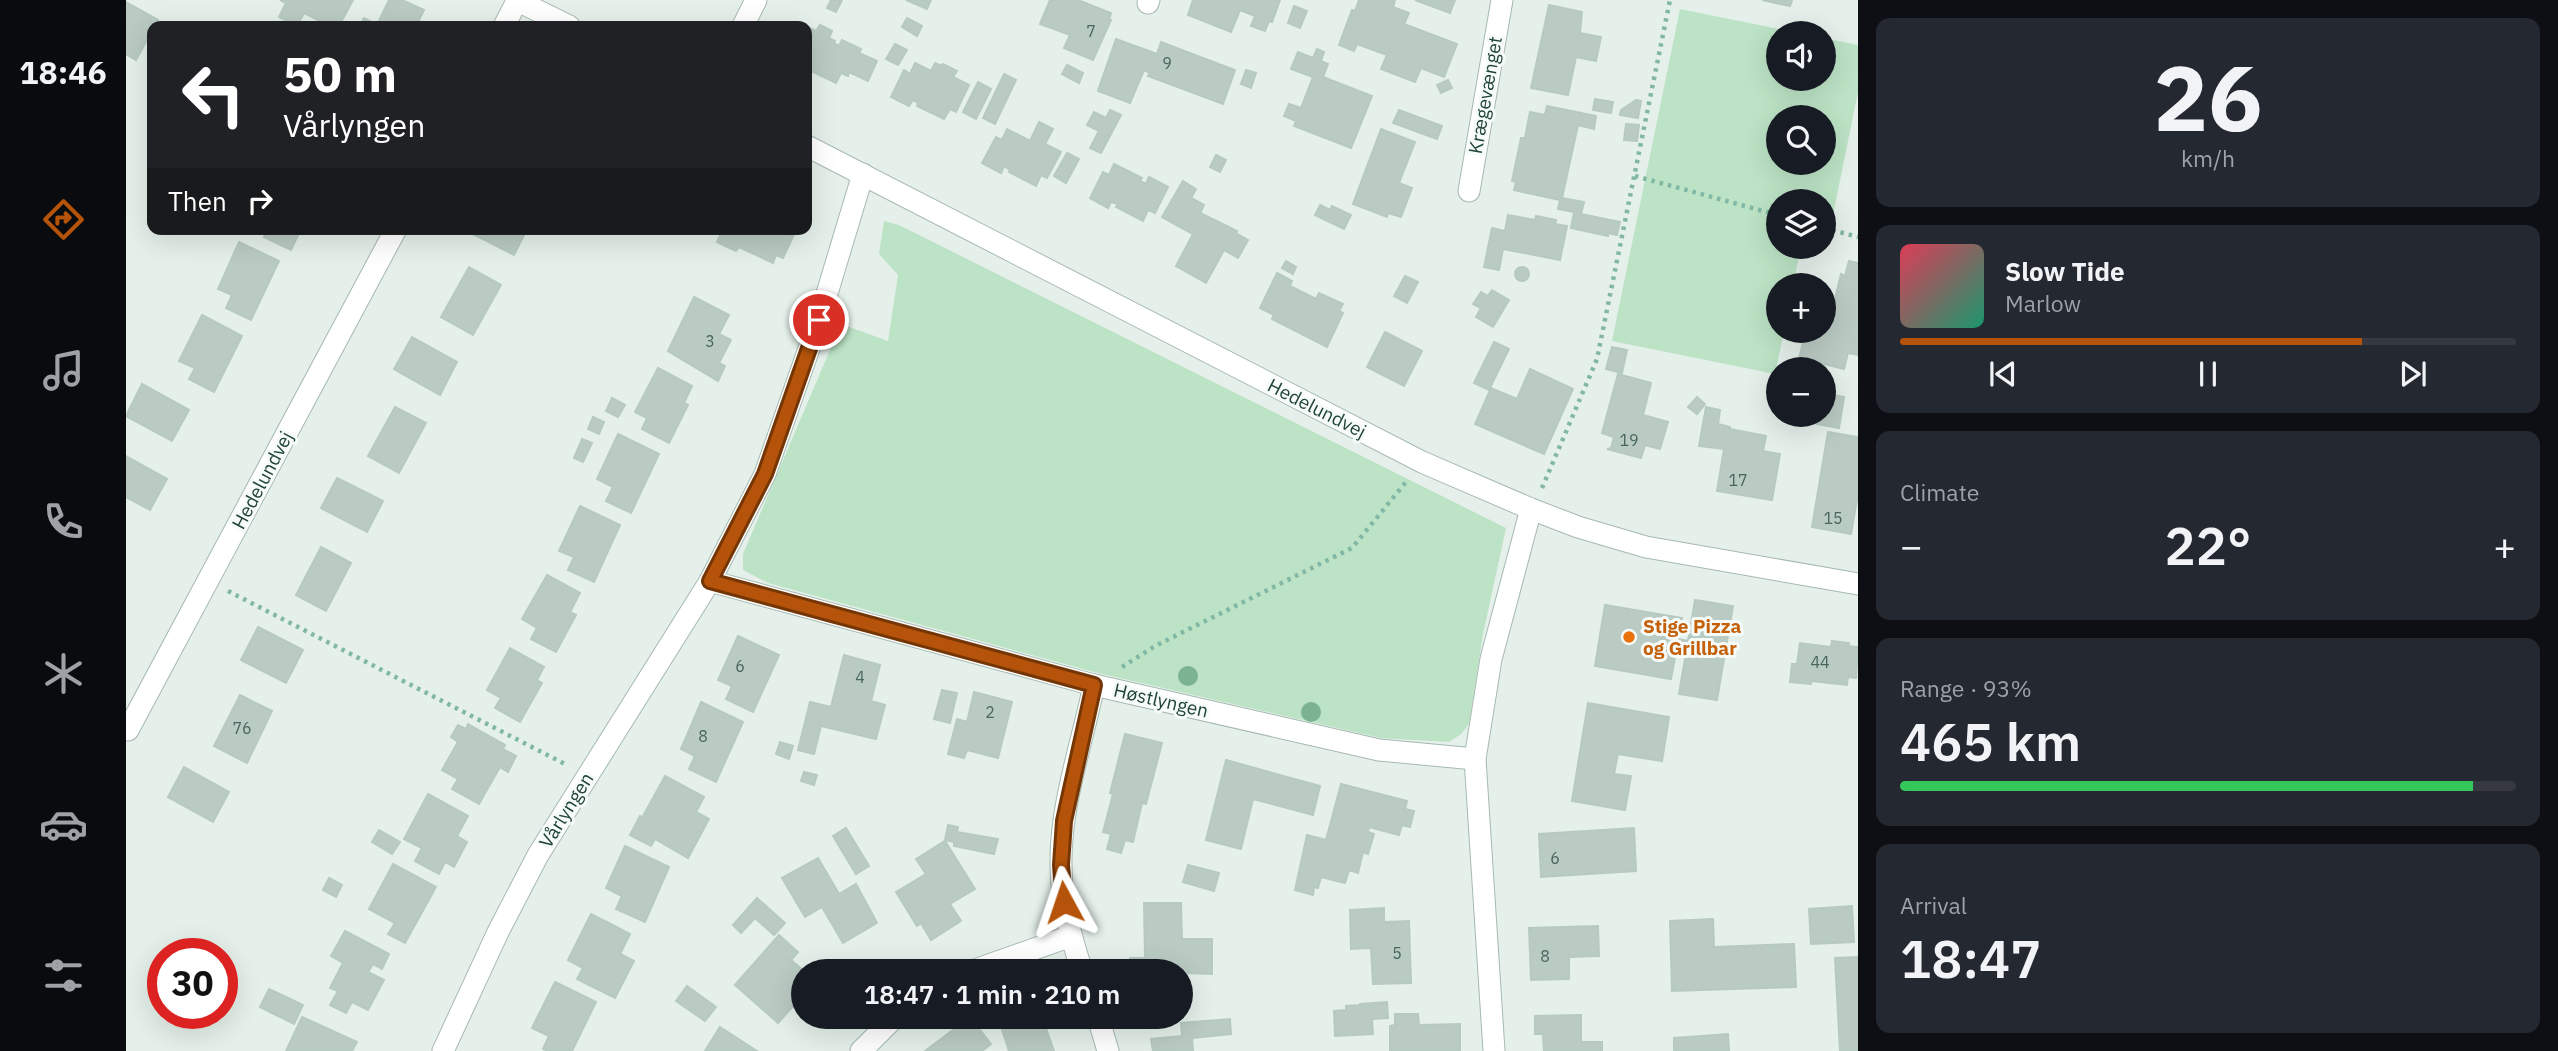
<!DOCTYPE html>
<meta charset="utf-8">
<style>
body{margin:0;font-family:"IBM Plex Sans",sans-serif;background:#242831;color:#f1f3f6;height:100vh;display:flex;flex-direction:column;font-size:26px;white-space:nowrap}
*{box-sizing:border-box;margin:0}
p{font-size:23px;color:#9ea1a6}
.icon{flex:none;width:38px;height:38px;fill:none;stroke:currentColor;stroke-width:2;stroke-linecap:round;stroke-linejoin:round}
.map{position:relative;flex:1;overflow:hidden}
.sheet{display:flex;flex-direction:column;gap:18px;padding:18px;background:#0d0f14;width:700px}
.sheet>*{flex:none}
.top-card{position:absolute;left:21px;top:21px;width:665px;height:214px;border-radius:14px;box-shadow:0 7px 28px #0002;background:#202124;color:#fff;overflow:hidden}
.controls{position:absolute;left:1640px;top:21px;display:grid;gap:14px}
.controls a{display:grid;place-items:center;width:70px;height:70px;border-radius:50%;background:#171b24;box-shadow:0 7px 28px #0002;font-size:35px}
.speed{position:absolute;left:21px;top:938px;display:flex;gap:14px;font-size:35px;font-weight:700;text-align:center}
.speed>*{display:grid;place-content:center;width:91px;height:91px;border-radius:50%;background:#171b24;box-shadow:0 7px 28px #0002;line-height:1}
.speed .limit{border:10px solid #d22;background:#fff;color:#111}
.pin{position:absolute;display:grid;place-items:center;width:60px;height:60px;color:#fff;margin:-30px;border:4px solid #fff;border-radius:50%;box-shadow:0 2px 7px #0007}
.me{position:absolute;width:77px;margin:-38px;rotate:355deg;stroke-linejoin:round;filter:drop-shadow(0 0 5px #0008)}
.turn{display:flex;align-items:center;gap:24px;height:147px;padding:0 21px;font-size:32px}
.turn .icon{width:91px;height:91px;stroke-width:2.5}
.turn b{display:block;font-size:49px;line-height:60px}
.then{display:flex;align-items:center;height:66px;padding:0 21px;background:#0003;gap:14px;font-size:26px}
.big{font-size:52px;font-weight:600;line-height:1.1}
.sheet .card{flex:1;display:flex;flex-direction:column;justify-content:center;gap:10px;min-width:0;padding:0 24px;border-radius:14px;background:#242831}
.sheet .dial{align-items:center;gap:0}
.dial b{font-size:91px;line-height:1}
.song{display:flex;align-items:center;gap:21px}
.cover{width:84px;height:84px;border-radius:10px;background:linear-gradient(135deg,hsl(350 70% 55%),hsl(160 70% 35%))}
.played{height:7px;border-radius:4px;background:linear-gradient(90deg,#b45309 75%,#363941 75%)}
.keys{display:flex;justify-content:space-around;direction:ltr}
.heat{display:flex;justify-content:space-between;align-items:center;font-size:38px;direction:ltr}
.charge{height:10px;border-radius:5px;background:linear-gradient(90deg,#34c759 93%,#363941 0)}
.trip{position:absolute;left:665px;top:959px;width:402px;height:70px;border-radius:35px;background:#171b24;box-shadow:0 7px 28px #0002;font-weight:600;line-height:70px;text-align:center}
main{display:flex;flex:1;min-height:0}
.tabs{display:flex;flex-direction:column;width:126px;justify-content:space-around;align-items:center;background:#090b0e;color:#9ea1a6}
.tabs .icon{width:49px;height:49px}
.tabs .on{color:#b45309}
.tabs b{font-size:32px;color:#f1f3f6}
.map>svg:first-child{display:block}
.green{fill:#bce3c5;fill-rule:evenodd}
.building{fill:#bacbc3;stroke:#b6cac1;stroke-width:2}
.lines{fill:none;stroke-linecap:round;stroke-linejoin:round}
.minor-casing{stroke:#a6b9b1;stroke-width:23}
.tertiary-casing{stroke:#a6b9b1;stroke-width:23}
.path{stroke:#82b7a4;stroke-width:4.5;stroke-dasharray:3.5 5;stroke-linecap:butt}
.minor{stroke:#fff;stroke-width:21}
.tertiary{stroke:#fff;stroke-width:21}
.tree{fill:#7cb28f}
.route-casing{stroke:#753606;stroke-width:18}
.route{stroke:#b45309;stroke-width:12}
.food-dot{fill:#e8710a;stroke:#f6fbf9;stroke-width:2.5}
.labels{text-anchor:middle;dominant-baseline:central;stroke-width:6;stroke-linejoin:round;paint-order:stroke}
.number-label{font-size:16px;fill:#47665c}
.street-label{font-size:19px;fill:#214439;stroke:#f6fbf9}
.food-label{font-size:19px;font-weight:bold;fill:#c56008;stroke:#f6fbf9;text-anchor:start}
</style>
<main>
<nav class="tabs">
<b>18:46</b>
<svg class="icon on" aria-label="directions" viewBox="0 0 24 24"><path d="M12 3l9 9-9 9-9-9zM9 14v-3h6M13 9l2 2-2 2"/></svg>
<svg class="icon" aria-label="music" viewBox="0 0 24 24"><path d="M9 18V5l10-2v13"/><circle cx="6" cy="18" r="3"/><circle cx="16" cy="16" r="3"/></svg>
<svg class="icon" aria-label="phone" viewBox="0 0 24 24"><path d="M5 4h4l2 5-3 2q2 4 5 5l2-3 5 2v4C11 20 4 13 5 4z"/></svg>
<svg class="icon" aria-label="climate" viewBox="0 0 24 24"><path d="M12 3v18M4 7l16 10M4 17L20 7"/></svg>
<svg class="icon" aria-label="car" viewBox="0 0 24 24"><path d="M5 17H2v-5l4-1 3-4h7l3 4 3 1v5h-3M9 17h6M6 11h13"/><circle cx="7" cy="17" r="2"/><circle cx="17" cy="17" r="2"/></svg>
<svg class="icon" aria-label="filters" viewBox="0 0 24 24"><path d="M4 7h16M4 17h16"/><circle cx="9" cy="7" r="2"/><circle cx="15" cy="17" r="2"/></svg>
</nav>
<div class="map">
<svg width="1732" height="1051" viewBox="0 0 1732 1051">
<rect width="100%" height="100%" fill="#e5f0ea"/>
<g class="green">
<path d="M1554 9 1673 33H1652V79H1698V38L1732 45V92L1700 249 1688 247H1698V201H1652V247H1675L1667 285H1652V331H1658L1649 374 1486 341ZM1652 117H1698V163H1652Z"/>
<polygon points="758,221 773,225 1380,528 1357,634 1343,724 1335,734 1323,742 1255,738 972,673 642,583 617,570 617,554 715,324 762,341 772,275 753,254"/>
</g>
<g class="building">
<polygon points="154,0 227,0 213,26 204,26 178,13 171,26 153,17 160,3"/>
<polygon points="263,0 276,0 298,10 290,26 234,26 238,18 251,25"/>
<polygon points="705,0 716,0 710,12 701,8"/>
<polygon points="780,0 805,0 801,9"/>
<polygon points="924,0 952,0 985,13 983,20 985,20 967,60 938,48 944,35 914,24"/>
<polygon points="1067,0 1154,0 1146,22 1143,21 1139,31 1125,26 1129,16 1114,10 1105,32 1062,15"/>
<polygon points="1233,0 1269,0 1267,7 1283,13 1278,24 1331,44 1318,77 1295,68 1289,82 1255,69 1261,55 1231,44 1228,51 1213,45 1226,10 1229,11"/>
<polygon points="1289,0 1329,0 1324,13"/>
<polygon points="1636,0 1666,0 1664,6"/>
<polygon points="0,2 32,20 29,26 26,26 26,31 10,60 0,54"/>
<polygon points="1423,5 1456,12 1454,33 1475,37 1470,61 1450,57 1442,95 1405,88"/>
<polygon points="1168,6 1181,11 1174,28 1162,23"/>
<polygon points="781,18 796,26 791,36 776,27"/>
<polygon points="694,25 706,31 703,38 709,41 708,43 713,46 716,40 735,49 733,53 751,61 742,81 723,72 722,76 715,73 710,83 683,70 684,67 681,65 681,29 682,27 690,31"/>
<polygon points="990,39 1031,54 1035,42 1109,70 1097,104 1022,76 1024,73 1018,70 1004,103 972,91"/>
<polygon points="769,44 781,50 772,65 760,59"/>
<polygon points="1191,49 1198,52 1195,61 1202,64 1197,77 1246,96 1225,148 1168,126 1170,121 1158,116 1163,104 1175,108 1187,77 1165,69 1172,52 1187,58"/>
<polygon points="789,63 805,71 809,63 816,66 817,64 831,71 827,77 843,85 830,112 824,109 818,119 791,106 792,103 787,100 783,106 765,97 778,70 784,74"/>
<polygon points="941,65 957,73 953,83 936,74"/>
<polygon points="1120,70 1130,73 1125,88 1115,84"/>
<polygon points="878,74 890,80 869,124 857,118"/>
<polygon points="1322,80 1326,88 1315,93 1311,85"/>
<polygon points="852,82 865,89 850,119 837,112"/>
<polygon points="1469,99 1487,102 1485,113 1467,110"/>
<polygon points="1510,100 1515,101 1512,118 1494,115 1495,110"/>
<polygon points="1421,106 1470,116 1468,129 1452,125 1436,198 1458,202 1455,214 1494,222 1491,235 1482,233 1482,236 1445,228 1448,212 1432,209 1434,200 1388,190 1390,182 1386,181 1395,138 1399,138 1404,112 1419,115"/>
<polygon points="984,110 995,115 975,153 964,148 973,131 961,125 968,112 980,118"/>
<polygon points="1273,110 1316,126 1311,139 1267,123"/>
<polygon points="913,122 927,129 919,144 935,152 921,178 915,175 910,186 883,172 884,170 878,166 875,173 856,163 870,137 876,140 881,129 904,141"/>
<polygon points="1500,124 1513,125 1511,141 1498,140"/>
<polygon points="1255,129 1289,142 1273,183 1286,188 1275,217 1262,213 1261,217 1227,204"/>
<polygon points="941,153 953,159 940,183 928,176"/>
<polygon points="1090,155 1100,160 1094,172 1084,167"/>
<polygon points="988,164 1016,178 1014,181 1020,184 1023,177 1042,187 1029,213 1022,210 1017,221 990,207 992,204 985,202 982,208 964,198 977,172 983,175"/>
<polygon points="1057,181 1070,189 1065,198 1078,205 1074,213 1111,231 1110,233 1122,240 1112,258 1098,250 1080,283 1050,266 1067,234 1036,217"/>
<polygon points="1194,205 1204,210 1206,206 1225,215 1218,229 1189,215"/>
<polygon points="1382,215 1409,220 1410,216 1430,220 1429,224 1441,226 1434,260 1377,249 1373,270 1358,267 1366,228 1379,231"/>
<polygon points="142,229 175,229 165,250 138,237"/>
<polygon points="342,229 401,229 388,255 341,231"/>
<polygon points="597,229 668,229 670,230 657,258 650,255 647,263 613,247 610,251 591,242"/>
<polygon points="113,242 153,261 125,320 100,308 106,295 92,289"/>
<polygon points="1160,261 1170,267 1167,274 1156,268"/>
<polygon points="1723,261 1732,263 1732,355 1722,353 1718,369 1698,364 1697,369 1675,369 1677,359 1673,358 1680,331 1698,331 1698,309 1706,311 1715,274 1719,276"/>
<polygon points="343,267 375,285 347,335 315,317"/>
<circle cx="1396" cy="274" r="7"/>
<polygon points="1151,273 1166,281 1164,286 1190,299 1193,293 1217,304 1213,311 1217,313 1201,347 1146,319 1148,315 1134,308"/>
<polygon points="1279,276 1292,282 1281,303 1268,296"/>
<polygon points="1366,290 1383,300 1367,327 1350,317 1355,308 1347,304 1355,292 1362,296"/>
<polygon points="568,297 603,315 593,334 605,340 593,363 599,366 592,381 542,351"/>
<polygon points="76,315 116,336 88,392 63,379 69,368 53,361"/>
<polygon points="1259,332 1296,351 1278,386 1241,367"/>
<polygon points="286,337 331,362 314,395 268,369"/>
<polygon points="1368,342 1383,349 1363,390 1348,383"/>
<polygon points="1486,347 1501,350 1496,373 1480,369"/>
<polygon points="532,368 566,386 558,403 562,405 543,443 516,429 521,418 509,412"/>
<polygon points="1404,369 1447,389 1418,454 1349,424 1365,388 1391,399"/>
<polygon points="1492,374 1525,383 1517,415 1542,422 1534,449 1519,445 1515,458 1481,449 1485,448 1488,437 1476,433"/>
<polygon points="16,384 63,410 46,441 0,416"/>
<polygon points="1698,393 1718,397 1713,428 1691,424 1693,415 1698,415"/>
<polygon points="1571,397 1579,404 1571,414 1562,407"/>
<polygon points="486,398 499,405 492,417 480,411"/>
<polygon points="269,407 300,423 273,473 242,456"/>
<polygon points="1580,407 1594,410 1592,424 1604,427 1604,429 1640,436 1637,451 1654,454 1646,500 1591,491 1598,449 1573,446"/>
<polygon points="467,417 478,422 473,434 462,429"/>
<polygon points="1702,432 1732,437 1732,494 1725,534 1686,527"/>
<polygon points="492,434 533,454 505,513 480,501 487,487 471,479"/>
<polygon points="456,439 466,443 457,462 448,458"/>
<polygon points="0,456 41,479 24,510 0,497"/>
<polygon points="211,478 257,501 241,532 195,508"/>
<polygon points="454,506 494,525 468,582 442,570 448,557 433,551"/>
<polygon points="195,547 225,563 200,611 170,595"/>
<polygon points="421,575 454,593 444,612 450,615 430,652 405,639 411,628 396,619"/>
<polygon points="1569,600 1607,606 1591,700 1553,694 1560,653 1550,652 1545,679 1469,666 1479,605 1556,618 1552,639 1562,641"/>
<polygon points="132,627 177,650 160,683 115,660"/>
<polygon points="612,636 653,655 627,712 600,699 606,686 592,680"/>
<polygon points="1706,641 1723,643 1722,646 1732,647 1730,678 1722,677 1721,685 1685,681 1685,684 1664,682 1666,664 1671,664 1674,643 1705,647"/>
<polygon points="384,648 418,667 411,680 416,683 394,722 369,708 375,698 361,690"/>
<polygon points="718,655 754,665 745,701 759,705 750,739 695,726 688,754 672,750 684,702 705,707"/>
<polygon points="816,690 831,693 824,723 808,719"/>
<polygon points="848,692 886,702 872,758 841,750 838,758 822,754 831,719 841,722"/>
<polygon points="114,695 146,711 121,763 88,746"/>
<polygon points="575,702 617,722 590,782 563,769 569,756 555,749"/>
<polygon points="1462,703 1543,717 1536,761 1492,754 1488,774 1505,776 1499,810 1446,801"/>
<polygon points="342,724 379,745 377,749 390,756 382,772 374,767 353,804 326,789 332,779 316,770 332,742 325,737 332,725 340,729"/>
<polygon points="999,734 1036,743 1020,804 1016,803 1007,842 999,840 995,853 981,849 985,834 977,832 987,794 984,793"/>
<polygon points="654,742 667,746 663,759 650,754"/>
<polygon points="1100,760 1194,786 1187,815 1127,799 1115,849 1080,840"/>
<polygon points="58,767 103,792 87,822 42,797"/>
<polygon points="678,772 691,775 688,785 675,781"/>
<polygon points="539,776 578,797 570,812 583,819 562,858 529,839 525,846 504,835 514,816 516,818"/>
<polygon points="1215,784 1281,801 1279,809 1288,811 1284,827 1276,825 1273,835 1243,827 1242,832 1248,834 1242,854 1237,852 1232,873 1223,870 1219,883 1195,877 1192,888 1188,887 1187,895 1169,890 1181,835 1200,840"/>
<polygon points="302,794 342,816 331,836 341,842 328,867 319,862 313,874 289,861 296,848 278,839"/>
<polygon points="822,825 832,827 831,832 872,839 868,854 828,846 828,842 819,840"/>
<polygon points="720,828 743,866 730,874 707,836"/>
<polygon points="1508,828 1510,871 1415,877 1413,834"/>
<polygon points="253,830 274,842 266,854 246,842"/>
<polygon points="819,841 849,889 824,904 835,921 805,940 795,923 791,926 770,892 800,874 790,859"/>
<polygon points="499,846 543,867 519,922 490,909 496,896 480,888"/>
<polygon points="692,858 713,894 730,884 751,923 717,943 696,907 679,917 656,878"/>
<polygon points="267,864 310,887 279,943 262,934 269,923 243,909"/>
<polygon points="1062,865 1093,873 1088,891 1057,882"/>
<polygon points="203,878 216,885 210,897 197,890"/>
<polygon points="631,898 659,923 648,935 629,918 615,933 607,925"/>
<polygon points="1018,903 1055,903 1056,939 1086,939 1086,974 1004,971 1004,958 1019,958"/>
<polygon points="1726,906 1728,942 1685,944 1683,909"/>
<polygon points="1258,908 1258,922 1283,921 1285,983 1247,984 1245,948 1225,949 1224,910"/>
<polygon points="465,914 504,934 494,954 508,961 489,998 451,979 457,968 442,960"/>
<polygon points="1587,919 1588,947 1668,944 1670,987 1546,991 1544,921"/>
<polygon points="1472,926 1473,956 1443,957 1443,979 1405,980 1403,928"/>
<polygon points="219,931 263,954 256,969 247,964 242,972 258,980 242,1010 226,1002 220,1013 204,1005 212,991 204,988 217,963 205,956"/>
<polygon points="653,935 672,952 665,960 678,971 677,995 652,1023 609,985"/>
<polygon points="1732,957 1732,1051 1714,1051 1709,958"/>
<polygon points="429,982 470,1002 446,1051 422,1051 417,1049 423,1036 406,1028"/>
<polygon points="561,986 590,1007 579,1021 550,1001"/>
<polygon points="143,989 177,1005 168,1024 134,1007"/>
<polygon points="1261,1002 1262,1018 1246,1019 1247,1034 1209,1036 1208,1011 1220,1010 1220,1006 1234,1005 1234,1004"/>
<polygon points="1269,1014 1292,1014 1293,1025 1334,1024 1334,1051 1264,1051 1264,1026 1269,1025"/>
<polygon points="1455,1015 1455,1042 1476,1042 1476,1051 1418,1051 1417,1034 1409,1034 1409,1016"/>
<polygon points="176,1017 231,1042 226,1051 160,1051"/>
<polygon points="844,1017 865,1044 856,1051 799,1051"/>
<polygon points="872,1017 916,1017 928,1051 883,1051"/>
<polygon points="1104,1019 1105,1034 1066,1038 1067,1051 1027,1051 1025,1039 1056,1036 1055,1023"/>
<polygon points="594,1027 631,1051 579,1051"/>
<polygon points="1602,1034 1603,1051 1548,1051 1548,1038"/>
</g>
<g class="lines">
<defs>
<g id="minor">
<polyline points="1022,3 1023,0"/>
<polyline points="378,26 391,1"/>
<polyline points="617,26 630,0"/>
<polyline points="1343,191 1376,0"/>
<polyline points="584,581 968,685"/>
<polyline points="2,730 270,229"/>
<polyline points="846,971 945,936"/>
<path d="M956 971C945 937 935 902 935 865 934 805 956 744 968 685L1253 750 1349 759"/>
<polyline points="972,1017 982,1051"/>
<polyline points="317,1051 372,932 412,855 584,581 639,474 693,320 737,174"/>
<polyline points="735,1051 769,1017"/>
<polyline points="1368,1051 1349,759 1365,659 1405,509"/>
</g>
<g id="tertiary">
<polyline points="390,0 443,26"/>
<polyline points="681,146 1296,462 1405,509 1452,527 1520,547 1732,584"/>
</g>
</defs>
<use href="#minor" class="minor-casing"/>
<use href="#tertiary" class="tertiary-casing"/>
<g class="path">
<polyline points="1509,176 1652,215"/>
<polyline points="1698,228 1732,237"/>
<polyline points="1416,488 1471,359 1544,0"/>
<polyline points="102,591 439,764"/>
<polyline points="996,667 1029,646 1226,548 1280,482"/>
</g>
<use href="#minor" class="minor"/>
<use href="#tertiary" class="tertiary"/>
</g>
<g class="tree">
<circle cx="1062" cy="676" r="10"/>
<circle cx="1185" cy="712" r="10"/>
</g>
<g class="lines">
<defs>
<polyline id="route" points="693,320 639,474 584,581 968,685 938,821 935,865 938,902"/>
</defs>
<use href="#route" class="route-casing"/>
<use href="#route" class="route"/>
</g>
<circle class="food-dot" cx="1503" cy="637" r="7"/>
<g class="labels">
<g class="number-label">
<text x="965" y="31">7</text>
<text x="1041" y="63">9</text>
<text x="584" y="341">3</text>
<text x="1503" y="440">19</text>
<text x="1612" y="480">17</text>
<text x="1707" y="518">15</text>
<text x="1694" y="662">44</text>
<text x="614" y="666">6</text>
<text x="734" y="677">4</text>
<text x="864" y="712">2</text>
<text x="116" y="728">76</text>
<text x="577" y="736">8</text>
<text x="1429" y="858">6</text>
<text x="1271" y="953">5</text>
<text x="1419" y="956">8</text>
</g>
<g class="street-label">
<text transform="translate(1359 95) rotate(-80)">Krægevænget</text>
<text transform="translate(1191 408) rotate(27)">Hedelundvej</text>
<text transform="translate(136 480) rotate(-62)">Hedelundvej</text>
<text transform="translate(1035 700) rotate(13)">Høstlyngen</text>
<text transform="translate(440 810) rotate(-58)">Vårlyngen</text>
</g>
<g class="food-label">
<text x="1517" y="626">Stige Pizza<tspan x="1517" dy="22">og Grillbar</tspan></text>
</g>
</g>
</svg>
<div class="controls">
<a><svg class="icon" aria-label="sound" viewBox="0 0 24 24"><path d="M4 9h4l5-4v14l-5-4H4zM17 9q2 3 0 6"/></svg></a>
<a><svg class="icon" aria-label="search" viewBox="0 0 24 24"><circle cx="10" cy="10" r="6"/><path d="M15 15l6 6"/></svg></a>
<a><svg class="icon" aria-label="layers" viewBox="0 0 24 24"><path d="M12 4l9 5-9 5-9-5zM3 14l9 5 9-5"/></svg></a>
<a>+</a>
<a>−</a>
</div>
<div class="speed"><div class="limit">30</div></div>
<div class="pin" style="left:693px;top:320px;background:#d93025"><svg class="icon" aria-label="arrive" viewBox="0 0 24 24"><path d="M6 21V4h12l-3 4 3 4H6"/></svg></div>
<svg class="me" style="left:938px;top:902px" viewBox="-20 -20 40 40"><path d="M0-17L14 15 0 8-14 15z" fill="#b45309" stroke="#fff" stroke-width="4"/></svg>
<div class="trip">18:47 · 1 min · 210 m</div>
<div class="top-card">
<div class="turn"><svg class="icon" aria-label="left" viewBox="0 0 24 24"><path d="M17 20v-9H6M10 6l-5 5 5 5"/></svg><div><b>50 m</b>Vårlyngen</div></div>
<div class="then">Then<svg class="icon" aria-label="right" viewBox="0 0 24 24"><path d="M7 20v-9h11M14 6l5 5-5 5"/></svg></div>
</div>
</div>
<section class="sheet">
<div class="card dial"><b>26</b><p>km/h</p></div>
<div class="card">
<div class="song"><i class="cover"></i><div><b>Slow Tide</b><p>Marlow</p></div></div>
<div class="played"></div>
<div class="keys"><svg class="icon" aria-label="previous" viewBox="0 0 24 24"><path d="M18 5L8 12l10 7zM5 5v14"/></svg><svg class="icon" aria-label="pause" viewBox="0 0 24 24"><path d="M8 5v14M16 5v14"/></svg><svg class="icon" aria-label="next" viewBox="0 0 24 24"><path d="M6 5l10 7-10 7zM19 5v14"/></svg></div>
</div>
<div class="card"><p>Climate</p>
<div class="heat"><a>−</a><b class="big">22°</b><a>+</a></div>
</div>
<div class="card"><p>Range · 93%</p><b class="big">465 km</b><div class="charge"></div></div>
<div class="card"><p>Arrival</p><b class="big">18:47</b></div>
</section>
</main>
